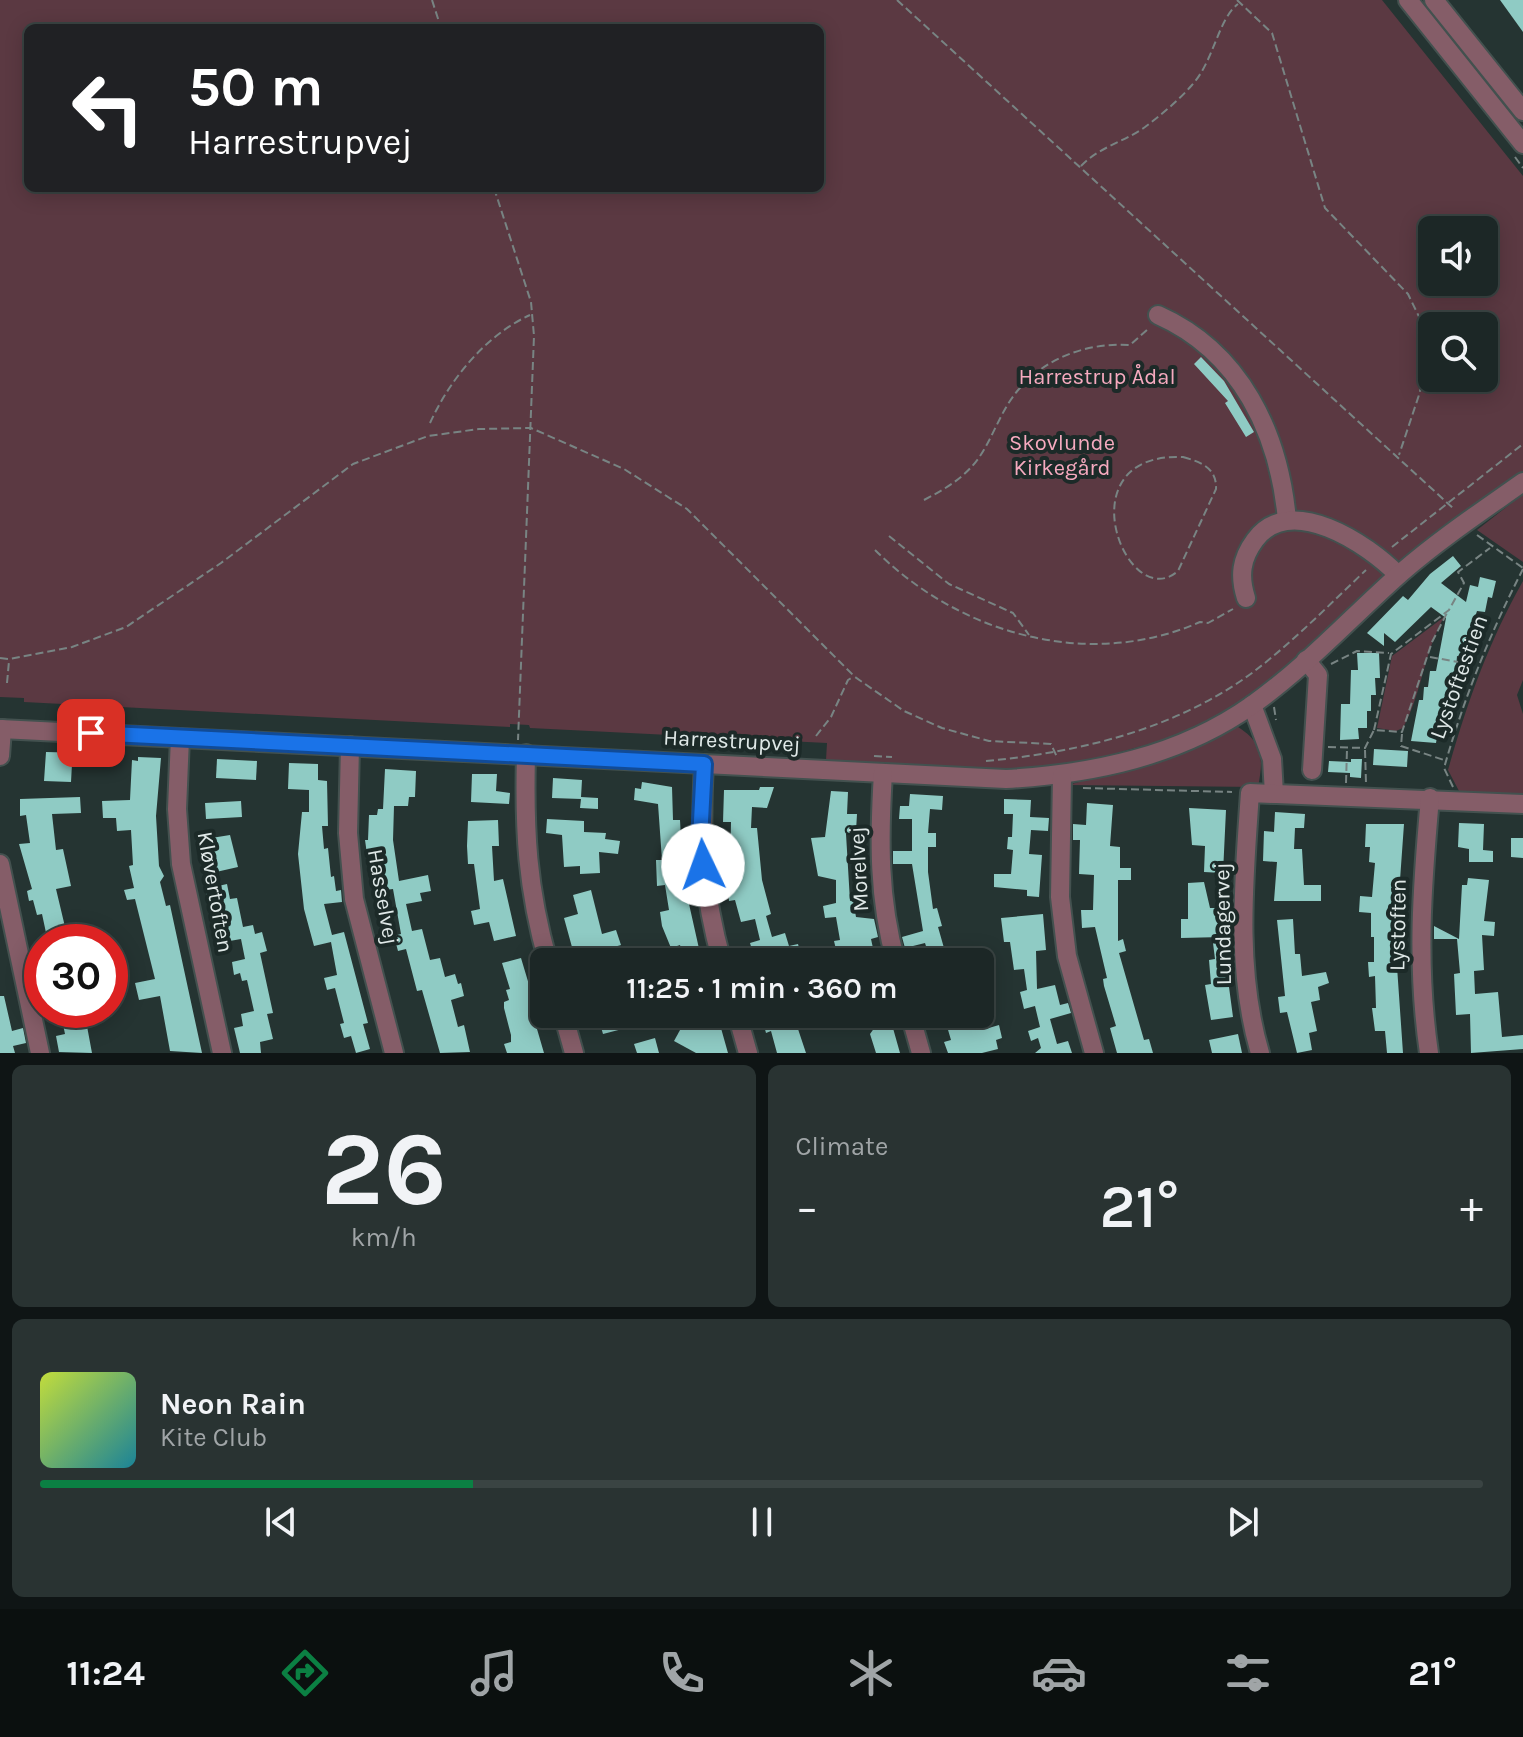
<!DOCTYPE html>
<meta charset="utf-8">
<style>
body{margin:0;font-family:Karla,sans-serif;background:#293332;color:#f1f3f6;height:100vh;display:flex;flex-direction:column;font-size:30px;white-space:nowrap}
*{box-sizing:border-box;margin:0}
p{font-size:26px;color:#a0a5a7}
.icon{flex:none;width:44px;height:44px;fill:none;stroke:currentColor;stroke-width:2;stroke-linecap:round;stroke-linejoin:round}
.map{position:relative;height:1053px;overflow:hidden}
.side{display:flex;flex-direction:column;gap:12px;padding:12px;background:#0f1515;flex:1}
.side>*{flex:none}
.top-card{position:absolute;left:24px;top:24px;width:800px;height:168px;border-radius:12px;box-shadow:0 4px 20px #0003,0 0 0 2px #3a4443;background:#202124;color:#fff;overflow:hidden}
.tools{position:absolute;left:1418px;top:216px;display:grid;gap:16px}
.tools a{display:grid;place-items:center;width:80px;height:80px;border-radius:12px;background:#1c2726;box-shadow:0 4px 20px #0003,0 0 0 2px #3a4443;font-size:40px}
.speed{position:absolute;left:24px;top:924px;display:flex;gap:16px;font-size:40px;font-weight:700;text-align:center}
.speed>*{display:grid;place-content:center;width:104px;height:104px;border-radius:50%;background:#1c2726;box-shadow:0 4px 20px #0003,0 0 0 2px #3a4443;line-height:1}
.speed .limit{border:12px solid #d22;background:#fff;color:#111}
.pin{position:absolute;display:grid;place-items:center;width:68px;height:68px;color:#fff;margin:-34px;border-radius:16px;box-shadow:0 4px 12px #0006}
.me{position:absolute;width:88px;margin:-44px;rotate:357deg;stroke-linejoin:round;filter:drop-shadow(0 0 6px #0008)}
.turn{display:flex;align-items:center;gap:28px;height:168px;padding:0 32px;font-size:36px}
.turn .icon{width:104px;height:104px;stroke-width:2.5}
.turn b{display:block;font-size:56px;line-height:68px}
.big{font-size:60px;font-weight:600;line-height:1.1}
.side .card{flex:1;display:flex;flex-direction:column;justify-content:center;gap:12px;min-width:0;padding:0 28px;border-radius:12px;background:#293332}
.side .dial{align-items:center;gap:0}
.dial b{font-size:104px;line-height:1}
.song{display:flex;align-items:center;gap:24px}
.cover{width:96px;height:96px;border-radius:12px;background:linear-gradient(135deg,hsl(70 70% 55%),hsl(190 70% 35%))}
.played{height:8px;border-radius:4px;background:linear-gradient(90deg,#0b8043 30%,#3a4443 30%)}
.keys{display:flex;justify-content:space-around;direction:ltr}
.heat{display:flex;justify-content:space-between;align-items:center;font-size:44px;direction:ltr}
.side .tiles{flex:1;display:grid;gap:12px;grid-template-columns:1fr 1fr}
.card:last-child{grid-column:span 2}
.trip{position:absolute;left:530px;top:948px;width:464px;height:80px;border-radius:12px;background:#1c2726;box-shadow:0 4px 20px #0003,0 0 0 2px #3a4443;font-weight:600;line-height:80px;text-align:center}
.menu{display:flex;height:128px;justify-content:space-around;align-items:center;background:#0b100f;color:#a0a5a7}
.menu .icon{width:56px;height:56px}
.menu .on{color:#0b8043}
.menu b{font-size:36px;color:#f1f3f6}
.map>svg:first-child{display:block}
.green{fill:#5b3942;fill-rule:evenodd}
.building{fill:#8fcbc4}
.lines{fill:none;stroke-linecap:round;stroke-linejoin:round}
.minor-casing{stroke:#43514f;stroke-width:22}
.path{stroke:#788483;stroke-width:2;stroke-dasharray:8 4;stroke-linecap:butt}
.minor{stroke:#855d68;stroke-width:18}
.route-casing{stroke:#114b97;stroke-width:20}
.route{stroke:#1a73e8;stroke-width:14}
.labels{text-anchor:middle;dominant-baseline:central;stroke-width:8;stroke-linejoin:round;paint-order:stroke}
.park-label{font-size:22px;fill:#f6aabf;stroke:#1c2a28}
.street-label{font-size:22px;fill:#e0e9e8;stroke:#1c2a28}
</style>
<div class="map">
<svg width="1523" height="1053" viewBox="0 0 1523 1053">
<rect width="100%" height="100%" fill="#253432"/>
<g class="green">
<path d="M0 0H1382L1523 176V473L1389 575 1268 684 1223 715 1185 734 1067 767 1006 771 826 760 827 743 530 728 529 725 510 724V727L24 702V698L0 697ZM28 28H820V188H28ZM1432 230H1484V282H1432ZM1432 326H1484V378H1432Z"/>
<polygon points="1523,494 1523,562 1477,530"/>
<path d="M1523 581V680L1517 695 1523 714V799L1483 797 1459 791 1448 770C1467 703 1489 641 1523 581Z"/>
<path d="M1444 617C1424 652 1422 693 1403 728L1396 731 1377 728 1392 656Z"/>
<path d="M1235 725C1263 742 1264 757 1258 787L1068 785 1145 764Z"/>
</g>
<g class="building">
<polygon points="1500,0 1523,0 1523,32"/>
<polygon points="1201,357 1224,381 1254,432 1246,437 1225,403 1228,401 1194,364"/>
<polygon points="1453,556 1461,566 1441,583 1466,602 1470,585 1478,587 1480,577 1496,581 1492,598 1488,597 1485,612 1477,611 1462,657 1457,656 1455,681 1451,681 1450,697 1446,696 1445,711 1441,711 1436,743 1411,741 1419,700 1423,700 1424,687 1428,687 1430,671 1436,671 1446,618 1431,607 1395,642 1384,633 1384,646 1367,633 1403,596 1408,600 1430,574"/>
<polygon points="1357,653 1379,653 1380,678 1375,678 1376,695 1371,695 1371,711 1367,711 1367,728 1358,728 1359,739 1340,740 1341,704 1350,704 1351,670 1358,670"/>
<polygon points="1374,749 1408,751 1407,767 1373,765"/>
<polygon points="46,752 86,753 86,763 72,764 71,782 44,781"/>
<polygon points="138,757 161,758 156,816 159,866 164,876 160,882 166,906 170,905 202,1053 170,1051 160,996 139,1000 135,983 155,979 135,899 127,900 124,890 134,888 129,866 133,865 131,830 117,831 116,818 103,818 102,801 130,800 132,760 138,761"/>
<polygon points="217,759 257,761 256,780 216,778"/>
<polygon points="1351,759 1362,759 1361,778 1350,777 1350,773 1328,772 1329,761 1351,762"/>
<polygon points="289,763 318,764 318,780 327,781 328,826 322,826 324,849 328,848 331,877 334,876 336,891 341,890 342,902 324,904 332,935 344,932 368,1023 363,1024 370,1049 356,1053 351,1036 344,1038 340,1024 344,1023 335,988 327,990 324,978 337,975 331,942 314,946 304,909 298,854 302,812 309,812 309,790 288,789"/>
<polygon points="385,769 416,771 415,797 409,797 408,806 394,806 393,840 399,881 428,875 431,891 420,893 422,901 406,904 412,931 422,929 430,960 440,958 445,977 455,974 458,984 461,983 464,996 451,1000 458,1027 464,1025 470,1052 440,1053 422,990 417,991 406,949 398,951 394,936 401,934 393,889 377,891 373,868 369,868 365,840 368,840 369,815 377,815 378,809 383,809"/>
<polygon points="472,774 497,774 496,791 510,793 509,804 471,802"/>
<polygon points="553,778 582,780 581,797 598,798 598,809 580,808 581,799 552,798"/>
<polygon points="642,782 672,787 673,820 680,820 684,895 687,895 702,962 685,962 680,945 671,948 662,926 660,912 669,910 665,885 657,886 656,860 662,860 658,804 634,800 635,788 641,789"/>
<polygon points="760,787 774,787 767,808 752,807 751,828 757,828 762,880 771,914 766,916 772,937 785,933 789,946 798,944 802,959 790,962 734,962 733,955 752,950 750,943 760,940 755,919 741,922 735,900 729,901 726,871 730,870 731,822 723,822 724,790 759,790"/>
<polygon points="831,791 848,792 847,814 857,814 856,831 846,834 850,901 853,900 856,917 874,919 878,937 871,939 876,962 839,962 834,941 840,940 836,917 825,918 823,906 836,903 836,880 818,876 811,838 825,837"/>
<polygon points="910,794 943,796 942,810 930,809 928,833 936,833 936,847 928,847 928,872 933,909 937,908 942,926 938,927 948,962 931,962 925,943 905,948 902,937 923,931 912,864 893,864 893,851 912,851 912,819 899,819 900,806 909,806"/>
<polygon points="80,797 81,813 52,814 56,850 63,849 71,886 56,889 66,931 58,933 60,942 48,942 42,914 37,915 33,900 29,901 27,891 32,889 19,844 30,843 26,815 20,816 20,799"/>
<polygon points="1004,799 1031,800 1030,817 1049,818 1048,831 1031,830 1029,854 1042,855 1039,897 1027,896 1027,890 994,887 994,874 1011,874 1013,850 1007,849 1008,837 1012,837 1013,814 1004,814"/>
<polygon points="241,801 242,817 206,819 205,803"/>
<polygon points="1087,803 1113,805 1110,846 1120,847 1120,868 1131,868 1131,880 1118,880 1118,941 1123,939 1126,951 1119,953 1144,1040 1149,1039 1153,1053 1117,1053 1110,1028 1116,1026 1104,986 1103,979 1107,978 1095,927 1082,928 1081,910 1093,910 1094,875 1079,874 1080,840 1073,840 1073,824 1086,825"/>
<polygon points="1189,808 1226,810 1223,873 1204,872 1205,846 1192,845"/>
<polygon points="1275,812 1305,814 1304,828 1295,828 1294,849 1302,849 1304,885 1321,885 1321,901 1274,901 1277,862 1263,861 1264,831 1274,832"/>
<polygon points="547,819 584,821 584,832 606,833 605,839 620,841 618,854 599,852 600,873 580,874 580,866 564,867 562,835 546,833"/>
<polygon points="498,820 499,846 492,846 494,881 503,879 516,936 494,941 489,922 474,925 471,911 480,909 474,864 468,864 467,846 468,821"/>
<polygon points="1459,823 1484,824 1483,850 1493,851 1493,862 1469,862 1469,849 1458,847"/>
<polygon points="1366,824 1404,824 1400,880 1394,879 1392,904 1398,905 1396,952 1403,1053 1387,1053 1385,1031 1375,1031 1372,1008 1376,1008 1375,976 1369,977 1368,962 1374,962 1374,937 1371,937 1371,913 1359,912 1360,896 1372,897 1375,863 1369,862 1370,847 1365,847"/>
<polygon points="230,835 238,867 216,872 214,860 202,861 199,840"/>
<polygon points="1511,838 1523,838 1523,858 1511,857"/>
<polygon points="1468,878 1489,880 1484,921 1495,922 1494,936 1482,935 1484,970 1474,971 1475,994 1498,992 1502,1037 1523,1035 1523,1049 1471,1053 1470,1014 1456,1015 1454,974 1460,973 1457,939 1434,939 1434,926 1459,939 1462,885 1467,885"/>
<polygon points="1204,882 1210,908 1221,908 1222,937 1181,938 1181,919 1188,919 1188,883"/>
<polygon points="227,884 230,899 237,898 243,927 253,925 255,934 262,932 267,951 260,953 273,1013 267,1014 273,1039 260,1042 261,1053 240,1053 234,1028 243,1026 241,1014 254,1011 247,980 242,981 240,973 234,975 232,962 245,959 241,939 224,942 216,906 209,907 205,889"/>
<polygon points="591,890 602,934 616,930 621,945 575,958 564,918 578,914 573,895"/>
<polygon points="1043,914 1046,950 1036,951 1037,989 1055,985 1060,1005 1068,1003 1071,1013 1050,1019 1057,1044 1068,1041 1072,1053 1035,1053 1041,1048 1038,1038 1031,1041 1028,1031 1040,1027 1035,1006 1024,1009 1020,992 1027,990 1024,969 1014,970 1010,942 1004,942 1001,918"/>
<polygon points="1293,919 1295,954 1300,954 1302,976 1326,972 1329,983 1318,987 1320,1000 1311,1002 1317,1031 1309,1033 1312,1050 1297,1053 1287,1012 1280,1013 1278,997 1285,996 1277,920"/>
<polygon points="1223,942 1233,1017 1211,1020 1205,985 1211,984 1209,960 1215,959 1213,943"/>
<polygon points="521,958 542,1028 537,1029 544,1053 507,1053 504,1044 511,1042 511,1035 504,1008 504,1002 509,1000 506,990 510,989 502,963"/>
<polygon points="0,996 4,996 12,1031 23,1028 26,1043 13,1046 15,1053 0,1053"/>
<polygon points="60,1010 84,1010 92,1053 59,1052 56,1036 65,1034"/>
<polygon points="610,1014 627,1014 630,1027 603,1034 598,1017"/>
<polygon points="708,1014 717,1014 728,1053 696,1053 674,1041 685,1021"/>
<polygon points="774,1014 793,1014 806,1053 777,1053 771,1031 766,1033 763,1022"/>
<polygon points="871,1014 889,1014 900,1053 876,1053 870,1034 875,1027"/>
<polygon points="970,1015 971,1020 978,1018 982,1030 999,1025 1002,1038 996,1040 998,1049 982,1053 948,1053 944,1042 951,1040 946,1023"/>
<polygon points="1238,1034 1242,1053 1212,1053 1209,1040"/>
<polygon points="655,1038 659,1053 637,1053 634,1044"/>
</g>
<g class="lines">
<defs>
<g id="minor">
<polyline points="1408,0 1523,144"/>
<polyline points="1434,0 1523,111"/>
<path d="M1158 315C1241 352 1279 433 1287 520"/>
<path d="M1246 598C1239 576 1241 559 1255 540 1290 492 1368 544 1398 575"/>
<polyline points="1306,660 1318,675 1312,770"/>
<polyline points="1252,705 1272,759 1274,794"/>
<path d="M0 729 1006 779C1093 774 1180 756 1252 705 1306 667 1352 616 1402 572 1440 539 1482 511 1523 482"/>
<polyline points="180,738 177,809 181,864 222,1053"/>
<polyline points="350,746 348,833 354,899 394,1053"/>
<path d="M526 754C524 830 527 888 548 962"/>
<polyline points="0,756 2,729"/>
<path d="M704 764C700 837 702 891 722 962"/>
<path d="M883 773C879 838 878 898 896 962"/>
<polyline points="1062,776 1060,897 1067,956 1094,1053"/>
<polyline points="0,864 40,1053"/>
<polyline points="563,1014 574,1053"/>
<polyline points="737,1014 748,1053"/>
<polyline points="910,1014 921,1053"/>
<path d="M1260 1053C1235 969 1244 879 1250 793L1523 804"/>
<path d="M1429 1053C1416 965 1422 886 1430 798"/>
</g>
</defs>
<use href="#minor" class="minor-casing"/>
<g class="path">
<polyline points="432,0 441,28"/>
<polyline points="897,0 1454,509"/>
<polyline points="1237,0 1272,33 1325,208 1408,294 1424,327 1420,392 1399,455"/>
<polyline points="1515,157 1523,168"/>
<path d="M1081 166C1099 147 1124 142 1145 127 1161 115 1179 100 1192 85 1214 61 1218 19 1238 4"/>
<polyline points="494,188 531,302 534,336 518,740"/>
<path d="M430 423C450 379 486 335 530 315"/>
<path d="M1183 457C1201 462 1217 468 1216 489L1178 571C1127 616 1062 452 1183 457Z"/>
<path d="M924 500C945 489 964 478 978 459 990 442 997 422 1008 404 1034 362 1082 342 1130 345L1148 329"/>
<polyline points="1477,535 1523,568"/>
<polyline points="889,536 949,584 1013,613 1029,635"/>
<polyline points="1392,547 1523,444"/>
<path d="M875 550C959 634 1089 671 1200 622L1208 623 1233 609"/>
<polyline points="1430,657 1475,665"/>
<polyline points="0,658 9,659 72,647 126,627 221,563 353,464 428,436 479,429 531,428 624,469 687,509 855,677 904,711 942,728 989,741 1051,744 1057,757"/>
<polyline points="1331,664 1357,651 1389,653"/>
<polyline points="7,683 9,661"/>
<polyline points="1274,707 1276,720"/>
<polyline points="1374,730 1391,654 1449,610 1464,583 1458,572 1490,548"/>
<polyline points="1402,734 1401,746 1444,760"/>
<polyline points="816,736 831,717 848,680 853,677"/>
<polyline points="1328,747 1365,748 1374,730 1402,732 1432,642 1448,611"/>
<polyline points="1365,750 1366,783"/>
<polyline points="874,756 892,757"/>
<path d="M986 761C1080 752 1174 730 1252 673 1293 642 1329 605 1366 570"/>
<polyline points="1346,783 1347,749"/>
<path d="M1453 787 1444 768C1464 698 1490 633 1523 569"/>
<polyline points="1083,788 1232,792"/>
</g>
<use href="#minor" class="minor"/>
</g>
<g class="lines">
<defs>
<polyline id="route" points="91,733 704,764 700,840 703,865"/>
</defs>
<use href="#route" class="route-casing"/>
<use href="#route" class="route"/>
</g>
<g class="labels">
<g class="park-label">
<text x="1097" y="377">Harrestrup Ådal</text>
<text x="1062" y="443">Skovlunde<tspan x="1062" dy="25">Kirkegård</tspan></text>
</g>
<g class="street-label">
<text transform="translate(1459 677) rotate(-70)">Lystoftestien</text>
<text transform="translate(732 741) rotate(3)">Harrestrupvej</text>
<text transform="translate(859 869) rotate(-93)">Morelvej</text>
<text transform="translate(215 892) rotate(80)">Kløvertoften</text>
<text transform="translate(383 897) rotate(80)">Hasselvej</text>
<text transform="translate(1223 924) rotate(-91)">Lundagervej</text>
<text transform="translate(1398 925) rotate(-89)">Lystoften</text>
</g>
</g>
</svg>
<div class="tools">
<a><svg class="icon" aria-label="sound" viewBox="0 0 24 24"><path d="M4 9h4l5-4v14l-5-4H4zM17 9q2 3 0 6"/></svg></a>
<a><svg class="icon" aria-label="search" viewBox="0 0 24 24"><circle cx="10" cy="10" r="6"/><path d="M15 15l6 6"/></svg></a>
</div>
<div class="speed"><div class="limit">30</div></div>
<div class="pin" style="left:91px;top:733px;background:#d93025"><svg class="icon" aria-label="arrive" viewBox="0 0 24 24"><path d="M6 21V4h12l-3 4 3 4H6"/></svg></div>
<svg class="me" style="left:703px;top:865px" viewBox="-20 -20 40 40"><circle r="19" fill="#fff"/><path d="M0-13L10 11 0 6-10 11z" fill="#1a73e8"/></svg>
<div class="trip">11:25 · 1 min · 360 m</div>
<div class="top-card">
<div class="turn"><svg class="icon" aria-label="left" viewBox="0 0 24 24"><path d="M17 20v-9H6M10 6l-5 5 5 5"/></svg><div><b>50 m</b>Harrestrupvej</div></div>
</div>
</div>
<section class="side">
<div class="tiles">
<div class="card dial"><b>26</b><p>km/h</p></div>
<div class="card"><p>Climate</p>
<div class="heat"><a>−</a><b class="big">21°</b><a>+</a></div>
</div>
<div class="card">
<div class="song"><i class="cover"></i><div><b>Neon Rain</b><p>Kite Club</p></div></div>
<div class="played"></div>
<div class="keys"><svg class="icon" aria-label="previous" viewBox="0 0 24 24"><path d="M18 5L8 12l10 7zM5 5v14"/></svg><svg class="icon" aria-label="pause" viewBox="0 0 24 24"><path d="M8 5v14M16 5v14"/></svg><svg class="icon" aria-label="next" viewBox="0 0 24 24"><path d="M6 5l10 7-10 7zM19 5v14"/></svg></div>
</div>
</div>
</section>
<nav class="menu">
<b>11:24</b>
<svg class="icon on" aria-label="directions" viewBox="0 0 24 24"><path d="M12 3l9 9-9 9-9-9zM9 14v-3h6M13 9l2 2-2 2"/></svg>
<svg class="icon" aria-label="music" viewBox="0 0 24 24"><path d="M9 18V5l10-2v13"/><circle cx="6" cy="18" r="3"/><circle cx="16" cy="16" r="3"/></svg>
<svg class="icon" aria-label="phone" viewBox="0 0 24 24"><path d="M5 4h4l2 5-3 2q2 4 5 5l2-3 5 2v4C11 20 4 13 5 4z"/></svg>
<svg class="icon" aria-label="climate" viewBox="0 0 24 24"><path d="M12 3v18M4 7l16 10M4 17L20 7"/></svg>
<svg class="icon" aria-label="car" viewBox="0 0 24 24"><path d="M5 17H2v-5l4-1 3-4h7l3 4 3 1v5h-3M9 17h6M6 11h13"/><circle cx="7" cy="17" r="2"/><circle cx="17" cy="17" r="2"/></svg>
<svg class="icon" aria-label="filters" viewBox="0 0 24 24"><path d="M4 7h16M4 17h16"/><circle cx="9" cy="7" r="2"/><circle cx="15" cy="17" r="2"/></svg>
<b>21°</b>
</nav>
